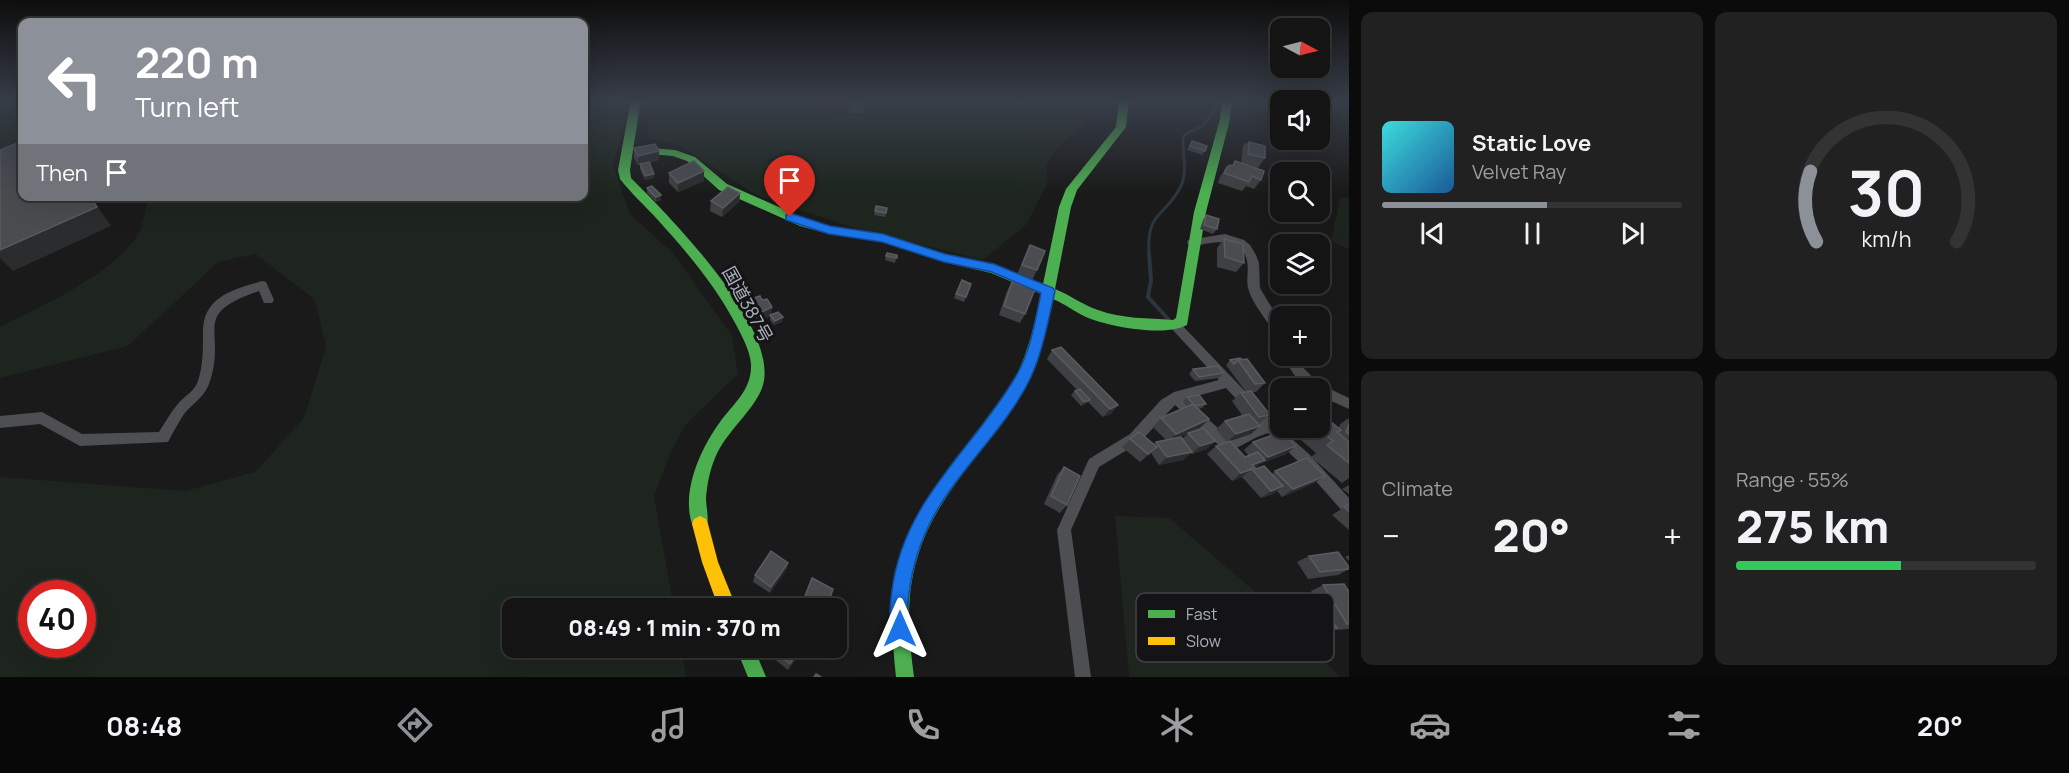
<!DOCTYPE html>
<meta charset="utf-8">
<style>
body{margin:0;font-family:Manrope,"Noto Sans JP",sans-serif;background:#212122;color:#f1f3f6;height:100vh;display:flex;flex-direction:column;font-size:22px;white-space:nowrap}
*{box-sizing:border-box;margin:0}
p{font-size:20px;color:#9d9ea0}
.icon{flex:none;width:33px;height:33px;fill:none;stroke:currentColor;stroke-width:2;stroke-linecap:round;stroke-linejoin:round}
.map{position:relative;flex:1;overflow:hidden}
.side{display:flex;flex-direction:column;gap:12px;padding:12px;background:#0b0b0b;width:720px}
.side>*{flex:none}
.guide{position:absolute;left:18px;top:18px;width:570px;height:183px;border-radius:12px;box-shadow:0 6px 24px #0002,0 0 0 2px #333334;background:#8c9099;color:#fff;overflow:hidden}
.needle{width:39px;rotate:97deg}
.buttons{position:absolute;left:1270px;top:18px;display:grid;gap:12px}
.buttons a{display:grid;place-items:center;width:60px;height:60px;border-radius:12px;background:#141414;box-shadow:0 6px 24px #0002,0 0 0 2px #333334;font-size:30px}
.speed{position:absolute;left:18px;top:580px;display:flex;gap:12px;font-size:30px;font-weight:700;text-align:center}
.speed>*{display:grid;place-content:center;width:78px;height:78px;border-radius:50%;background:#141414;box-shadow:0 6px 24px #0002,0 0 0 2px #333334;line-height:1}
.speed .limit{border:9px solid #d22;background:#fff;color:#111}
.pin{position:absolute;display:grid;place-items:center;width:51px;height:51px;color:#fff;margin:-62px -26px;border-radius:50% 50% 50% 0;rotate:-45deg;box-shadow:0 0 6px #0007}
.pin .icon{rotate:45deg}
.me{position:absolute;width:66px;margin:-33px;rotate:0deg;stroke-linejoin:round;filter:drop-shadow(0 0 4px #0008)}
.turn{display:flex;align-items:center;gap:21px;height:126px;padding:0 18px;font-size:27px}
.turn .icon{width:78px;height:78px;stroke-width:2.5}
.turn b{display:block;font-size:42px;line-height:51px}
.then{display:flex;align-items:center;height:57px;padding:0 18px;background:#0003;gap:12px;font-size:22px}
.big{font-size:45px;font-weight:800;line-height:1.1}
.side .card{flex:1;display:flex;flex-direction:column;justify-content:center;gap:9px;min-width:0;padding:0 21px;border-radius:12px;background:#212122}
.side .dial{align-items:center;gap:0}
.dial svg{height:156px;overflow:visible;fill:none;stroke:#333334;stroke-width:7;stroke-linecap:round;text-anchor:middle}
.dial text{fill:#f1f3f6;stroke:none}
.song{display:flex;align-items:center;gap:18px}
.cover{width:72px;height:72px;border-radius:9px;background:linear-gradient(135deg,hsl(180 70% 55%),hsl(210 70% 35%))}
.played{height:6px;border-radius:3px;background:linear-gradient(90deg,#8c9099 55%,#333334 55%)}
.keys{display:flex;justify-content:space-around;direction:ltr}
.heat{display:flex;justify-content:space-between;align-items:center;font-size:33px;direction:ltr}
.charge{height:9px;border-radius:4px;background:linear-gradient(90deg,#34c759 55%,#333334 0)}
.side .tiles{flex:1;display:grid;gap:12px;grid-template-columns:repeat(2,1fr)}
.trip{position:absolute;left:502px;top:598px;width:345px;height:60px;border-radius:12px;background:#141414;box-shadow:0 6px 24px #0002,0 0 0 2px #333334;font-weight:800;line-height:60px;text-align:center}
.menu{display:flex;height:96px;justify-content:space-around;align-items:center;background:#080808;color:#9d9ea0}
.menu .icon{width:42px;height:42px}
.menu .on{color:#8c9099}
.menu b{font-size:27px;color:#f1f3f6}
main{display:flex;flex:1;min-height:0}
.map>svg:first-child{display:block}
.green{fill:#1d251e;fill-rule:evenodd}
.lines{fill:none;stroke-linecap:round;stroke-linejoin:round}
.stream-far1{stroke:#2b363d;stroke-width:3}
.stream{stroke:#2b363d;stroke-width:4}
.street{fill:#4d4f53;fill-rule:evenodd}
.fast{fill:#4caf50;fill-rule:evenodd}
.slow{fill:#ffc107;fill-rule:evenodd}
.wall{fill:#3e4043;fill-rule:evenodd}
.shaded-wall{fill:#2b2c2d}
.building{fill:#4a4c50;stroke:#595c61;stroke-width:1.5}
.route{fill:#1a73e8;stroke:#114b97;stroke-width:1.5}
.labels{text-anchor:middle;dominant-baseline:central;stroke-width:6;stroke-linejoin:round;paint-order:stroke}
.street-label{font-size:18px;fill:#aab0bc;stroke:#141416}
.key{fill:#141416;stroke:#414348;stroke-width:1.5}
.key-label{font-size:16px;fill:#aab0bc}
</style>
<main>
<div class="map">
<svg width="1349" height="677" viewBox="0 0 1349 677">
<rect width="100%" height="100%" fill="#1a1a1a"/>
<g class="green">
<polygon points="0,100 22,100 22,143 0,155"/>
<path d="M584 100H620L628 107 613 165 630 214 673 253 732 336 738 374 686 424 671 451 654 496 674 609H513V648H681L686 677H0V477L185 491 255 472 304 418 326 347 315 300 256 254 218 262 128 346 0 378V327C41 306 117 273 140 231 144 223 145 209 147 200L150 197 584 196ZM32 594H82V645H32Z"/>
<polygon points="646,100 783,100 833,113 864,116 884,100 1089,100 1083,124 1057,148 1046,167 1048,182 1027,224 983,260 855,228 756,195 680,145 647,138"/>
<polygon points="1349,197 1349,249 1331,241 1340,199"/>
<polygon points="1115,516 1169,518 1280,613 1340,677 1129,677"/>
</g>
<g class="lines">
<path class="stream-far1" d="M1149 255C1146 210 1166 217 1181 186 1189 170 1180 141 1184 136 1188 131 1196 130 1201 127 1207 123 1211 115 1215 109L1213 100"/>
<polyline class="stream" points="1149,253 1151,280 1148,297 1169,320"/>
<g class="street">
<path d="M1225 234 1244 240 1250 245 1256 255 1259 263 1260 288 1281 323V338L1277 336C1268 321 1253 306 1248 288 1246 279 1249 270 1247 261 1242 235 1210 242 1192 247L1187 243 1188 240Z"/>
<path d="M262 281 266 282 274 300 272 303H264L259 291C189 315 227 329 210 381 206 396 193 403 184 414 178 423 173 433 168 442L80 446 40 424 0 428V416L42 412 82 434 159 432C165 423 170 413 177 405 183 397 195 391 198 381 203 366 203 350 203 334 202 297 232 290 262 281Z"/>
<path d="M1175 320 1179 322 1283 431 1309 454 1349 498V515L1344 513 1299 462 1268 433 1257 437 1229 452 1224 450 1175 405 1140 442 1099 467 1071 530 1091 677H1075L1057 530 1089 459 1130 434 1161 400 1174 392 1219 380 1171 328 1169 325 1171 322ZM1226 388 1260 424 1248 428 1230 439 1186 399Z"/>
<path d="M1283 356H1295C1307 377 1327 388 1349 398V409L1320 396V388C1299 388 1292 372 1283 356Z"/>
</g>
<g class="fast">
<path d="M631 100H641L633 150 638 147 675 150 695 157 727 184 808 220 829 226 883 234 945 254 998 266 1043 284 1059 207 1066 189 1116 127 1119 100H1129L1126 127 1077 190 1071 207 1055 289C1070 295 1083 305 1098 310 1122 319 1148 318 1173 320L1176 318 1194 212 1220 119 1222 100H1232L1230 119 1206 212 1187 325C1165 337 1109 327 1086 317 1075 312 1065 304 1053 299 1046 335 1036 370 1017 402 983 454 934 497 917 559 905 598 909 638 914 677H896C885 580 900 530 960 453 979 428 1002 405 1016 376 1029 350 1035 322 1041 294L991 273 944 262 882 242 829 234 800 226 719 190 687 161 673 156 638 153 633 150 630 170 631 178C670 217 779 327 763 385 756 409 726 431 715 458 710 470 707 484 706 498 706 508 710 520 706 529L700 532 694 529C679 496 700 449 720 422 734 403 752 390 751 364 750 350 741 334 734 321 714 284 686 251 657 219 645 206 631 193 620 179L618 170Z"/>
<polygon points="736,648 754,648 766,677 748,677"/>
</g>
<polygon class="slow" points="700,516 706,519 708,524 718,562 737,609 719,609 702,562 692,524 694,519"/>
</g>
<g class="wall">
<polygon points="849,100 866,100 863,114 849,113"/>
<polygon points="1192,141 1205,151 1202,155 1187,150"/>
<polygon points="1246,142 1265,158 1258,168 1241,163 1243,146"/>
<polygon points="634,148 659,160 649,163 654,174 654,178 645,180 640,169 640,165 638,165 634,158"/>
<polygon points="1235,161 1261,180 1254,189 1246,186 1242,191 1218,183 1220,177 1227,167 1232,165"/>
<polygon points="704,171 704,181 678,192 669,183 669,173"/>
<polygon points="647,188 661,200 656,202 647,193"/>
<polygon points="740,193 739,202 722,217 710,211 711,201"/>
<polygon points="876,206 886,213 885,217 874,215"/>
<polygon points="1206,215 1217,229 1213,234 1200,229 1203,220"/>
<polygon points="1224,239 1244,263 1236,272 1217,267 1217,248"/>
<polygon points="1030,245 1037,270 1032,280 1017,274"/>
<polygon points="897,255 895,263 885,260 886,256"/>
<polygon points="962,280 971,284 964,302 954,298"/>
<polygon points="1012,282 1025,314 1020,323 999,315 1007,291"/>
<polygon points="751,299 762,300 772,307 771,315 783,317 782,322 774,325 770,320 770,316 758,322 750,308"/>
<polygon points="1052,350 1118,405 1111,414 1103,417 1088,402 1086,404 1081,406 1071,395 1075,391 1077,390 1047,359"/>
<polygon points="1240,358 1265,383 1256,392 1252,392 1270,415 1260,423 1258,424 1251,434 1227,442 1216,429 1225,421 1242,415 1232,401 1241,393 1246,392 1226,365 1230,360"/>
<polygon points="1193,369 1223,373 1219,378 1195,381 1189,374"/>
<path d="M1187 397 1206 404 1202 408 1198 409 1209 419 1200 428 1192 431 1207 449 1192 454 1191 453 1183 460 1159 465 1151 453 1140 462 1122 447 1130 439 1154 444 1156 442 1166 440 1153 427 1161 418 1187 407 1183 401ZM1188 433 1182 439 1177 438Z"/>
<polygon points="1280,403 1281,403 1281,413 1275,407"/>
<polygon points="1324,416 1339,428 1340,424 1349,418 1349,478 1342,483 1311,457 1316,453 1287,428 1320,428"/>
<polygon points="1253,442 1286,454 1260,464 1255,468 1272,474 1275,471 1325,476 1314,483 1282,497 1277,491 1273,494 1261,498 1242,477 1232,481 1207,454 1216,446 1245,457 1249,456 1244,450"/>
<polygon points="1064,467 1067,505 1060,513 1044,504 1057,475"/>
<polygon points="1349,485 1349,494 1342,489"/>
<polygon points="1349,504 1349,530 1332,515"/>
<polygon points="1349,555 1349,561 1345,557"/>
<polygon points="1309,556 1349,567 1349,569 1338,575 1308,579 1297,562"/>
<polygon points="788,563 786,570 770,593 753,582 755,575"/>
<polygon points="1323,585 1349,592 1349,629 1334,630 1331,631 1320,632 1314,622 1320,619 1327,618 1311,591"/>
<polygon points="769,648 803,648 788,670 767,653"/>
</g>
<g class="shaded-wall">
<polygon points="659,151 659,160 638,165 638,156"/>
<polygon points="704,171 704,181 678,192 678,183"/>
<polygon points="654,174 654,178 645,180 645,176"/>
<polygon points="740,193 739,202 722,217 723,208"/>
<polygon points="661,195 661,200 656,202 656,197"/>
<polygon points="89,196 90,196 111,226 13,271 0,258 0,250"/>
<polygon points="772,307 771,316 758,322 760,313"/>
<polygon points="783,317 782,322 774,325 775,321"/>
<polygon points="1090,400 1086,404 1081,406 1084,402"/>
<polygon points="1118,405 1111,414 1103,417 1110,409"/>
<polygon points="1209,419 1200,428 1168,442 1176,434"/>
<polygon points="1260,426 1251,434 1227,442 1236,434"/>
<polygon points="1216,441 1207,449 1192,454 1200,446"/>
<polygon points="1296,446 1286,454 1260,464 1255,468 1252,465 1263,461 1268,457"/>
<polygon points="1157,447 1149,455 1140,462 1148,454"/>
<polygon points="1192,452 1183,460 1159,465 1167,457"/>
<polygon points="1252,469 1242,477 1232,481 1241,473"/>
<polygon points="1325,476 1314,483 1282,497 1293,489"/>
<polygon points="1283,486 1273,494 1261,498 1271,491"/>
<polygon points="788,563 786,570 770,593 771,587"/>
<polygon points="801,648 803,648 788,670 790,664"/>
</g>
<g class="building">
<polygon points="22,141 22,196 89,196 97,207 0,250 0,150"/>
<polygon points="1192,141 1207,146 1205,151 1190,146"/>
<polygon points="1249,142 1265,146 1265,158 1248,154"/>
<polygon points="655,144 659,151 638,156 634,148"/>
<polygon points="694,161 704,171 678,183 669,173"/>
<polygon points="1235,161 1264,171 1261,180 1252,176 1249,182 1224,173 1227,167 1230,165 1233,166"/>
<polygon points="649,162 654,174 645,176 640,164"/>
<polygon points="652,186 661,195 656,197 647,188"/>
<polygon points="728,187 740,193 723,208 711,201"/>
<polygon points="876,206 887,208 886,213 875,211"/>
<polygon points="1206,215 1219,219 1217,229 1204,225"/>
<polygon points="1224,239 1243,244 1244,263 1225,257"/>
<polygon points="1030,245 1045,251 1037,270 1022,265"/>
<polygon points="887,253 897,255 897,258 886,256"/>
<polygon points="962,280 971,284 966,297 956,294"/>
<polygon points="1012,282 1035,289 1025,314 1004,306"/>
<polygon points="760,296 762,300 767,299 772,307 760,313 751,299"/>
<polygon points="778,312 783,317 775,321 770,315"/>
<polygon points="1061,347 1118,405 1110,409 1052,350"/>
<polygon points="1240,358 1242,360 1238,360 1234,364 1230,360"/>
<polygon points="1247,359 1265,383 1255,384 1238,360"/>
<polygon points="1218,366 1223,373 1199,377 1193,369"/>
<polygon points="1080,389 1090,400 1084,402 1075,391"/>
<polygon points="1251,391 1270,415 1259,417 1241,393"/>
<polygon points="1199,395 1206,404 1195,406 1187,397"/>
<polygon points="1193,404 1209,419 1176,434 1161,418"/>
<polygon points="1320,411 1325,414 1324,416 1320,413"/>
<polygon points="1320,413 1341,430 1337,432 1349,442 1349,463 1327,445 1333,441 1317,428 1320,428"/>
<polygon points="1249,414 1260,426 1236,434 1225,421"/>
<polygon points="1349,424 1349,434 1346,432"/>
<polygon points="1203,428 1216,441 1200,446 1188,433"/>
<polygon points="1139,432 1157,447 1148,454 1130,439"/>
<polygon points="1281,432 1296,446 1268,457 1253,442"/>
<polygon points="1181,437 1192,452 1167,457 1156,442"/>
<polygon points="1230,441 1245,457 1258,452 1265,460 1252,465 1256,469 1264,466 1283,486 1271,491 1252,469 1241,473 1216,446"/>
<polygon points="1307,458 1325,476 1293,489 1275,471"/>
<polygon points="1064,467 1080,476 1067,505 1051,496"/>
<polygon points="1349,504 1349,512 1344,507"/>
<polygon points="771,551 788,563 771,587 755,575"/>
<polygon points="1338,552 1349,567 1349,569 1320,572 1309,556"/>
<polygon points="812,578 833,589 826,609 800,609"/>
<polygon points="1344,584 1349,592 1349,624 1347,624 1323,585"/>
<polygon points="1331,618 1337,628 1327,629 1320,619"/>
<polygon points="770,648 801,648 790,664"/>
<polygon points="816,674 821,677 814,677"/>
</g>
<linearGradient id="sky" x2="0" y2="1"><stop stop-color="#0e0e0e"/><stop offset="0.52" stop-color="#383e49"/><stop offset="1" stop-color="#383e49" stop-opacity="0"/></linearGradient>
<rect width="1349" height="194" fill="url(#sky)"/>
<path class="route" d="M790 213 830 226 883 234 945 254 994 264 1053 288 1055 291C1048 321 1043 351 1030 379 1004 432 955 472 929 525 917 550 910 576 908 604 907 615 910 625 906 635L900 638 893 635C888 622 890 605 892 590 904 499 973 450 1016 376 1031 351 1035 321 1041 293L992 272 944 262 882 242 829 234 786 220V215Z"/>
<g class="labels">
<g class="street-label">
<text transform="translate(748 304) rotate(61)">国道387号</text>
</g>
</g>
<rect x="1136" y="593" width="198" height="69" rx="9" class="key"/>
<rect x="1148" y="610" width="27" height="8" fill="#4caf50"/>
<rect x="1148" y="637" width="27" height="8" fill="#ffc107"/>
<g class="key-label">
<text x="1186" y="620">Fast</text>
<text x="1186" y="647">Slow</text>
</g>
</svg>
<div class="buttons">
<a><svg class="needle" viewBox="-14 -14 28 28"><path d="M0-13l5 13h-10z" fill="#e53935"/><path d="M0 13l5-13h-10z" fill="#9d9ea0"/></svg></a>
<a><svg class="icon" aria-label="sound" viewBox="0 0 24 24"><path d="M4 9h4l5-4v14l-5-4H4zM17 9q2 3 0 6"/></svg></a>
<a><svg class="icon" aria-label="search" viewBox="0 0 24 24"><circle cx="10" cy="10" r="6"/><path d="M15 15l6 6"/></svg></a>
<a><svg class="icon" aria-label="layers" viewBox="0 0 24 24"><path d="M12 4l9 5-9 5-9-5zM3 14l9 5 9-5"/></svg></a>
<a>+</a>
<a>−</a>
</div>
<div class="speed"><div class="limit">40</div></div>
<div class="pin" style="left:790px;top:217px;background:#d93025"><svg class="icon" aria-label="arrive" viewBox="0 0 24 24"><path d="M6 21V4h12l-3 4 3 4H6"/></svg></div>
<svg class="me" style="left:900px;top:629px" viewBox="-20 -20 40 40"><path d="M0-17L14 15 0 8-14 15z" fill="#1a73e8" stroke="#fff" stroke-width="4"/></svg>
<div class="trip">08:49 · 1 min · 370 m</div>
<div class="guide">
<div class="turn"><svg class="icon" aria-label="left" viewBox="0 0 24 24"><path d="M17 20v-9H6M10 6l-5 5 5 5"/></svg><div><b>220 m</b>Turn left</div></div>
<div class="then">Then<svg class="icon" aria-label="arrive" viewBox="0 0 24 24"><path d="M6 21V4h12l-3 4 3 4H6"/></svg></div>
</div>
</div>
<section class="side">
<div class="tiles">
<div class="card">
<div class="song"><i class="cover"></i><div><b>Static Love</b><p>Velvet Ray</p></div></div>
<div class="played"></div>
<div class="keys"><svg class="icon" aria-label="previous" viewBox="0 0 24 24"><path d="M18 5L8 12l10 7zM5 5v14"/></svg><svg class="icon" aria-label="pause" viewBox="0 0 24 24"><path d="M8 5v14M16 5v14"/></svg><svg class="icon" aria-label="next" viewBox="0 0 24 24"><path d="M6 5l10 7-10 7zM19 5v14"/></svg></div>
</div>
<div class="card dial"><svg viewBox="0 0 100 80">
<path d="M14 69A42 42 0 1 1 86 69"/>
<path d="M14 69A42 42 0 0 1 11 33" stroke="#8c9099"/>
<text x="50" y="56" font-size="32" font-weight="700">30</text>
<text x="50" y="72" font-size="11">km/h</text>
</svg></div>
<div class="card"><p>Climate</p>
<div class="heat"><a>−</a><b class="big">20°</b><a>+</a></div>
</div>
<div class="card"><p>Range · 55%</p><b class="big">275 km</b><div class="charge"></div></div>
</div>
</section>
</main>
<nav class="menu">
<b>08:48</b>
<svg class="icon on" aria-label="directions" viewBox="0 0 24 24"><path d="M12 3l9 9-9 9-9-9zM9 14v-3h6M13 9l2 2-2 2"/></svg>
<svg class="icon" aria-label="music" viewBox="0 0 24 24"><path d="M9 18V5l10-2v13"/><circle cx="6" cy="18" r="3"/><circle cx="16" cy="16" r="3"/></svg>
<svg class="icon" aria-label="phone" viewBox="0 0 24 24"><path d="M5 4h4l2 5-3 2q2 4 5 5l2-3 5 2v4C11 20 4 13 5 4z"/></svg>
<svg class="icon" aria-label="climate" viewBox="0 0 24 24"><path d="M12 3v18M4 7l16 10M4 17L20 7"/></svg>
<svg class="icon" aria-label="car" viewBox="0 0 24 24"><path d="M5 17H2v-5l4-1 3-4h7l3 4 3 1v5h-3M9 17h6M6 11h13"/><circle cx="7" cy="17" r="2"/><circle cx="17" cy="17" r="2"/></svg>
<svg class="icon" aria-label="filters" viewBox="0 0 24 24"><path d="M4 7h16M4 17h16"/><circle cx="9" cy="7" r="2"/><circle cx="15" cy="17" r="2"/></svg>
<b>20°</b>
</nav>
